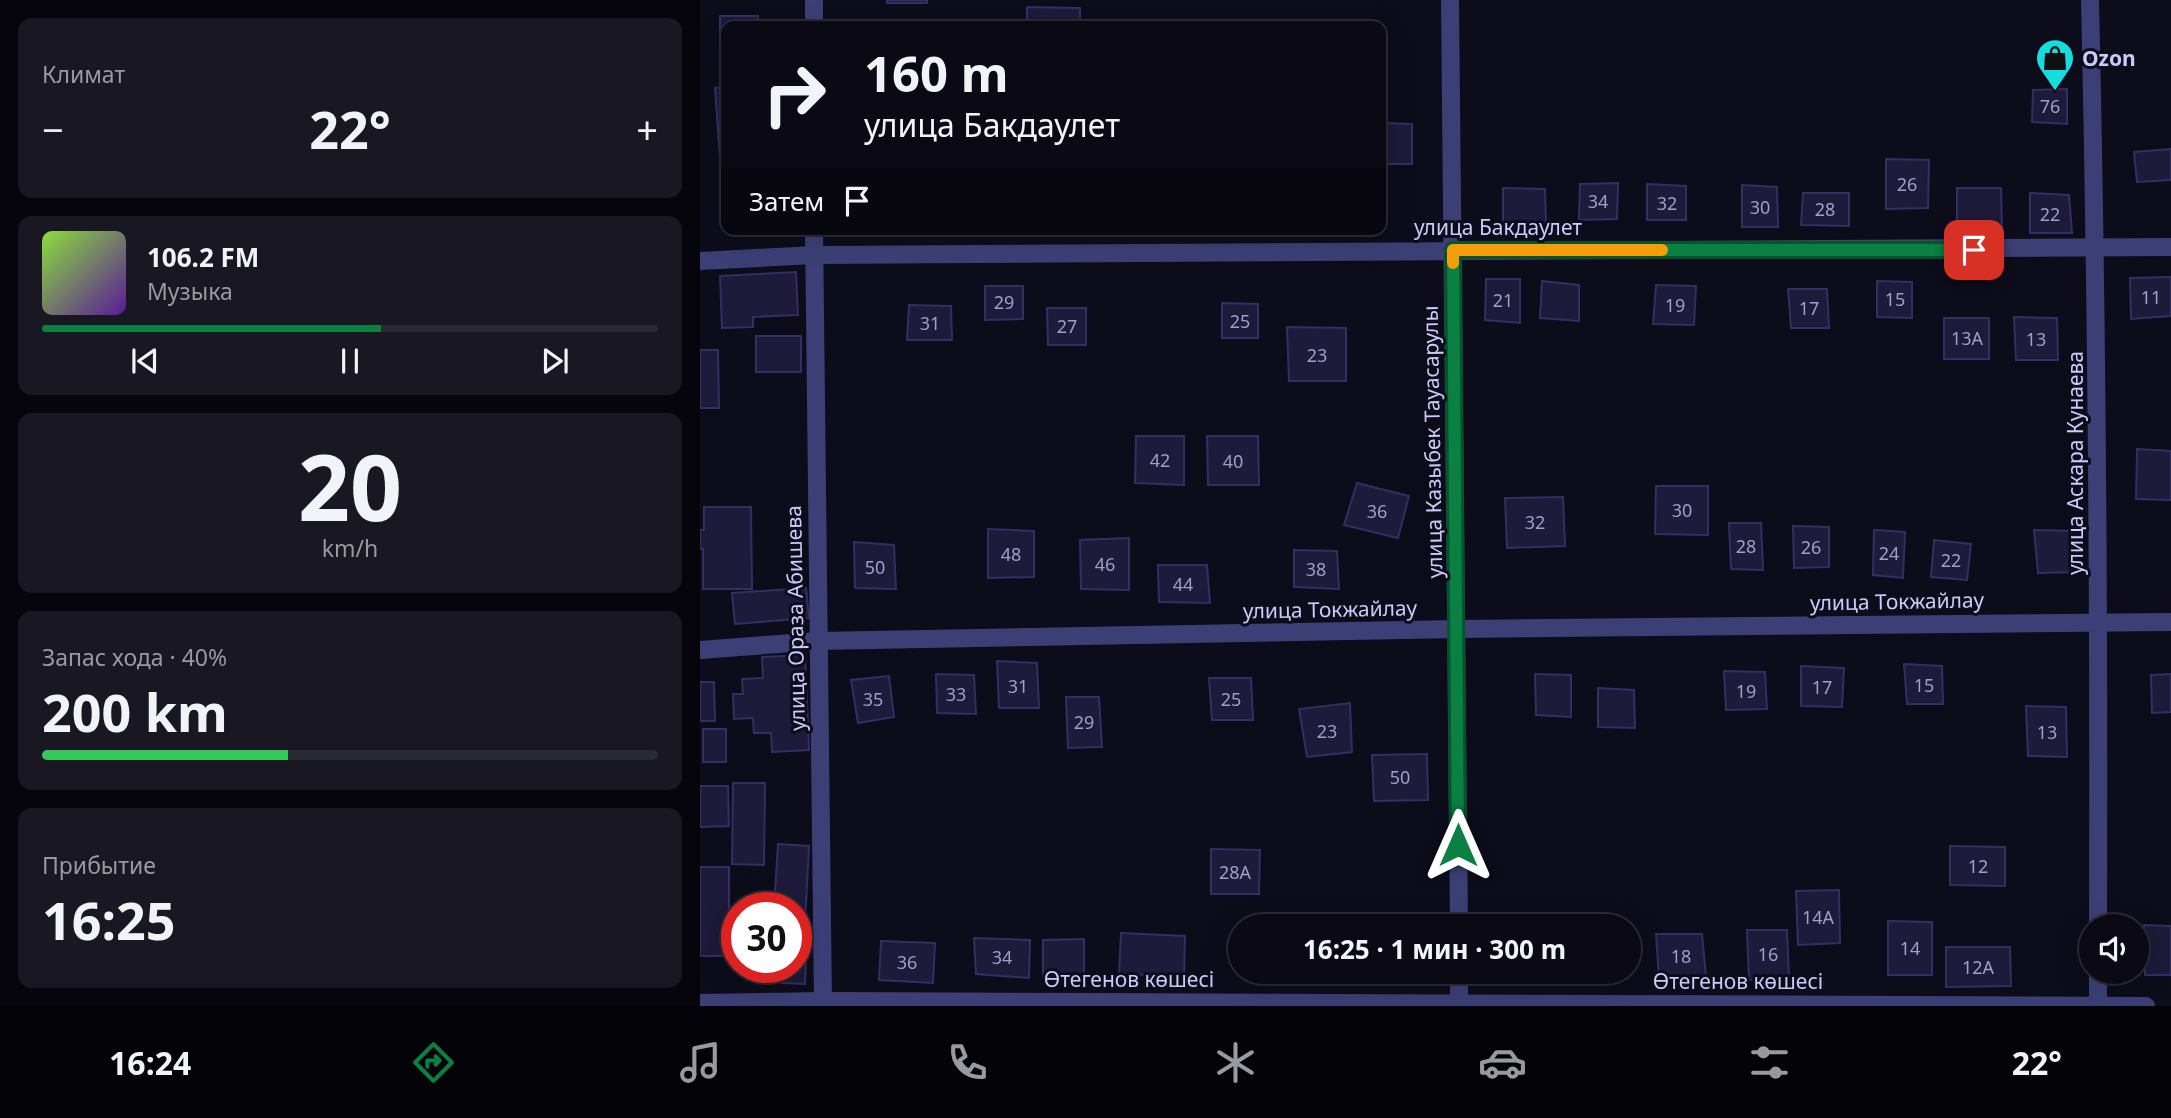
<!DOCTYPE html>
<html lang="ru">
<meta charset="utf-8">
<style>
body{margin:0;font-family:"Noto Sans",sans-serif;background:#181722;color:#f1f3f6;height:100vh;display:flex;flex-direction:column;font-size:26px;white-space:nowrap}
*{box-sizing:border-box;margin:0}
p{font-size:23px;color:#999aa0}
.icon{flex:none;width:38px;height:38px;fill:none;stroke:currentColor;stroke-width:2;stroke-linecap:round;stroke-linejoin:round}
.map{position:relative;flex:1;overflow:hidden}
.side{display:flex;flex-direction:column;gap:18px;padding:18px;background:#06050b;width:700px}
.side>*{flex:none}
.top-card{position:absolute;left:21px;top:21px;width:665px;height:214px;border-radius:14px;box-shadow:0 7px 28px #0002,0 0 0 2px #2a2a34;background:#0a0914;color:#f1f3f6;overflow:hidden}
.controls{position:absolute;left:1379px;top:914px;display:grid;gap:14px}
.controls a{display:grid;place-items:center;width:70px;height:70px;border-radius:50%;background:#0a0914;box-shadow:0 7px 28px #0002,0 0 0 2px #2a2a34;font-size:35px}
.speed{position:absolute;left:21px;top:892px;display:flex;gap:14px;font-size:35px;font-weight:700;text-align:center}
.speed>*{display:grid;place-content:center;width:91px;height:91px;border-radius:50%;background:#0a0914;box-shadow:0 7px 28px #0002,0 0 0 2px #2a2a34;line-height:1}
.speed .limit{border:10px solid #d22;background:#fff;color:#111}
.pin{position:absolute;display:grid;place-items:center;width:60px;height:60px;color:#fff;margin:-30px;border-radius:14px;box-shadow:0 4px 10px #0006}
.me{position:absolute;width:77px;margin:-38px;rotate:0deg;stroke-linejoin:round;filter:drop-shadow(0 0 5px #0008)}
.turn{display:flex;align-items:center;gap:24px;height:147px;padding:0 28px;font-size:32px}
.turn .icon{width:91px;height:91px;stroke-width:2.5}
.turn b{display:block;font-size:49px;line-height:60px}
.then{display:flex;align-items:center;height:66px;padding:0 28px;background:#0003;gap:14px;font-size:26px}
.big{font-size:52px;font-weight:700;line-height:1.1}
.side .card{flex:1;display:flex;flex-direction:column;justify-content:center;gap:10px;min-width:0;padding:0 24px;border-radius:14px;background:#181722}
.side .dial{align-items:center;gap:0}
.dial b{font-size:91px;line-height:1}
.song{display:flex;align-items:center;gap:21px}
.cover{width:84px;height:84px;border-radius:10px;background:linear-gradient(135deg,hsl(90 70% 55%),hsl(270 70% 35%))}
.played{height:7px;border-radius:4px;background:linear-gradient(90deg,#0b8043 55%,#2a2a34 55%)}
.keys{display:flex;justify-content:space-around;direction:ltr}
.heat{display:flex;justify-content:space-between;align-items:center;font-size:38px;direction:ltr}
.charge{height:10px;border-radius:5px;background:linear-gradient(90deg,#34c759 40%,#2a2a34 0)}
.trip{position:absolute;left:528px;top:914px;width:413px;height:70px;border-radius:35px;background:#0a0914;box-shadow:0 7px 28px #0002,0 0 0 2px #2a2a34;font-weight:700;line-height:70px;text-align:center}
.dock{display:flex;height:112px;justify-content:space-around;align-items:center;background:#040408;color:#999aa0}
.dock .icon{width:49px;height:49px}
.dock .on{color:#0b8043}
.dock b{font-size:32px;color:#f1f3f6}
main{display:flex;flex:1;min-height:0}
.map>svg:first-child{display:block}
.building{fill:#1d1a3a;stroke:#332e64;stroke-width:2}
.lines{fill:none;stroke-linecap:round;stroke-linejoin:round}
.minor{stroke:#3b3f76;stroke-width:18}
.route-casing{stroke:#07532c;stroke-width:18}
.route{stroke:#0b8043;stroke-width:12}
.slow{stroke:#f59e0b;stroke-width:12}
.labels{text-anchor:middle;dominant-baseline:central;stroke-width:6;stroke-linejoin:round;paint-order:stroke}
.number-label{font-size:18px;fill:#a09ecb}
.poi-label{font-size:21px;font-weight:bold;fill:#cbcafb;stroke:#0d0c1a;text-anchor:start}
.street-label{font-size:21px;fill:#cbcafb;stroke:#0d0c1a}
</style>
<main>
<section class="side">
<div class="card"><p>Климат</p>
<div class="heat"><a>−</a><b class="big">22°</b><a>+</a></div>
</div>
<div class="card">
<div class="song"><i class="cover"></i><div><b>106.2 FM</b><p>Музыка</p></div></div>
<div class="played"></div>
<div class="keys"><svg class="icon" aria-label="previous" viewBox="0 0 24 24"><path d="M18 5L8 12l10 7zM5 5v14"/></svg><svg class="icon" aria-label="pause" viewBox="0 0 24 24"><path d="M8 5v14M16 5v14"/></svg><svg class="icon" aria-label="next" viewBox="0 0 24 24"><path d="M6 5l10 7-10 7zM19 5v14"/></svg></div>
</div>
<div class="card dial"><b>20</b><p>km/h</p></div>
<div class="card"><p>Запас хода · 40%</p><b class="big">200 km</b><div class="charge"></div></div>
<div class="card"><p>Прибытие</p><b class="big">16:25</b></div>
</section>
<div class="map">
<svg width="1471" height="1006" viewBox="0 0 1471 1006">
<rect width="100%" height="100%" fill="#0d0c1a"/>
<g class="building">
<rect x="187" y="0" width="40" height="3"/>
<polygon points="327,7 380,8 380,26 327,26"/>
<polygon points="20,16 58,16 58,26 26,26 26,55 20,55"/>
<polygon points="26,87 26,157 20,158 15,88"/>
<polygon points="1367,89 1367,124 1332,122 1333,90"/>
<polygon points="681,123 712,124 712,164 681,164"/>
<polygon points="1471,149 1471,180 1437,182 1434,152"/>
<polygon points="1186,159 1229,160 1228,208 1186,209"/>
<polygon points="918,183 917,219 879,220 880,184"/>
<polygon points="947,184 986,186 986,220 947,220"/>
<polygon points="1042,185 1077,187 1078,227 1042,227"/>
<polygon points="803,188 845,189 846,224 803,223"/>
<polygon points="1257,188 1301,188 1302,231 1257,231"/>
<polygon points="1103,193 1149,193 1149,226 1101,225"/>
<polygon points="1330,193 1369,195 1372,233 1330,233"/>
<polygon points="96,272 98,315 53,317 53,327 22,328 20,276"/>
<polygon points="1471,277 1471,316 1431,319 1430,278"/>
<polygon points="786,279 820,279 820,323 785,320"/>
<polygon points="842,281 879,285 879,321 840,318"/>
<polygon points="1177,281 1212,282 1212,318 1177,317"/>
<polygon points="956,285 996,286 994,325 953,324"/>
<polygon points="285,286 323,286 323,319 285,320"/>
<polygon points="1088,289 1127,289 1129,328 1091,328"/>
<polygon points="522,303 558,304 558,338 522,338"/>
<polygon points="209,305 251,306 252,340 207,340"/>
<polygon points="347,308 386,308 386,345 348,345"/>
<polygon points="1314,317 1357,318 1358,360 1316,360"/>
<rect x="1244" y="318" width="45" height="41"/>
<polygon points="587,327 646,328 646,381 589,381"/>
<rect x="56" y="336" width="45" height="36"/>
<polygon points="0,350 18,350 19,408 0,408"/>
<polygon points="436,436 484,436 484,485 435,483"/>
<polygon points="507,436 558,436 559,485 508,485"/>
<polygon points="1437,449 1471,451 1471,500 1436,499"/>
<polygon points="657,483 709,496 698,538 644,525"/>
<polygon points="956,486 1008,486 1008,535 955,534"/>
<polygon points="863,497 865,546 807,548 805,498"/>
<polygon points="4,507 51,507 52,589 3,589 3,549 0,549 0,530 4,530"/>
<polygon points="1029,523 1061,523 1063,570 1031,569"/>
<polygon points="1093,526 1129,527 1129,567 1094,568"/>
<polygon points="288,529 334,531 334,577 288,578"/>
<polygon points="1174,530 1205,532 1203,578 1173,575"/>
<polygon points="1334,530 1376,531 1378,572 1338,573"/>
<polygon points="429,538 429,590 381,589 380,540"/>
<polygon points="1234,540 1271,544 1267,580 1231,577"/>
<polygon points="154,542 194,545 196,589 155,588"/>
<polygon points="594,550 637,551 639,589 594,587"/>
<polygon points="458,565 507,565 510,603 459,602"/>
<polygon points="106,588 109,618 35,624 32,593"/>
<polygon points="105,655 109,750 72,752 71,733 54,733 53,718 34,719 33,694 43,694 42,679 63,678 62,657"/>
<polygon points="297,661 337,663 339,708 299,708"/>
<polygon points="1204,664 1242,666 1243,704 1207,704"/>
<polygon points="1101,666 1144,668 1142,707 1101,706"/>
<polygon points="1024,671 1065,672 1067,709 1026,710"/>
<polygon points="236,674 274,675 276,714 237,713"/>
<polygon points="835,674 871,675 871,717 836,715"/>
<polygon points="1471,674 1471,712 1452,713 1451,675"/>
<polygon points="189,676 194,717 158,723 151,680"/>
<polygon points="509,678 551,678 553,720 512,720"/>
<polygon points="0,682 14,682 15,721 0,721"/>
<polygon points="898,688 934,690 935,728 898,727"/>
<polygon points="366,697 399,697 402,747 368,748"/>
<polygon points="650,703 652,752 607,757 599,709"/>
<polygon points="1326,706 1366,707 1367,757 1328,756"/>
<rect x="3" y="729" width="23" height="33"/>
<polygon points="727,754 728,800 674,801 672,755"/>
<polygon points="33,783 65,783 64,865 32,864"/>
<polygon points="0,786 28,786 29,826 0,827"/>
<polygon points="78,844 109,846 105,923 96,922 96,908 74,908"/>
<polygon points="1250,846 1305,847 1305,886 1250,885"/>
<polygon points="511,849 560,850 559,894 511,894"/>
<polygon points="0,867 29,867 29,945 23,945 23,956 0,956"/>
<polygon points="1139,890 1140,943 1098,945 1096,891"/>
<polygon points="1188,921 1232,922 1232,975 1188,975"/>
<polygon points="1444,925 1471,926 1471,975 1445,975"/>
<polygon points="1047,930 1087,930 1089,978 1049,980"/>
<polygon points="421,933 485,936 484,976 419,974"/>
<polygon points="956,934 1002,934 1006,977 959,979"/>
<polygon points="274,938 330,940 329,978 276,974"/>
<polygon points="384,939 384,978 343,977 343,940"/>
<polygon points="181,941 235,943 233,983 179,980"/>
<polygon points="1246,947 1310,947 1311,986 1246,987"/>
<polygon points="96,958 106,959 105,984 82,983 83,968 96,968"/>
<polygon points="657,971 712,971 712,978 657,979"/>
<rect x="889" y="971" width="39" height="7"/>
</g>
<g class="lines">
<g class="minor">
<polyline points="114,0 114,26"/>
<polyline points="750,0 759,926"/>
<path d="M1390 0C1397 309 1399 617 1398 926"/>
<polyline points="114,229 123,1006"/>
<polyline points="0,261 114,255 1471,247"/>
<polyline points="0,650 118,641 757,629 1471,622"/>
<polyline points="759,971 759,1006"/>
<polyline points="0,1003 123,1001 1446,1006"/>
<polyline points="1398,1005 1398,971"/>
</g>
</g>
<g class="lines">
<defs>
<polyline id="route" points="758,845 753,250 1274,250"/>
</defs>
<use href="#route" class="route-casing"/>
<use href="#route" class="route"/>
<polyline class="slow" points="753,263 753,250 962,250"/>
</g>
<defs>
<symbol id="shop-pin" viewBox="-11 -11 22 30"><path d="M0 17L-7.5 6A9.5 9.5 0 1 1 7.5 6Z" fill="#13dedd" stroke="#0d0c1a"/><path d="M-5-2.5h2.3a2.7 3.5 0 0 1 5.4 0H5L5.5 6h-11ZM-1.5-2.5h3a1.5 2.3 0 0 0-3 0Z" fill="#111"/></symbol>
</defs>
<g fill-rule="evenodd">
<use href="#shop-pin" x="1333" y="36" width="44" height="60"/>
</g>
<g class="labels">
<g class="number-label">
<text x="1350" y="106">76</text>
<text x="1207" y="184">26</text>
<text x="898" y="201">34</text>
<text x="967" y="203">32</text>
<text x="1060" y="207">30</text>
<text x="1125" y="209">28</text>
<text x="1350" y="214">22</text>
<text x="1451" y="297">11</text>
<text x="1195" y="299">15</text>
<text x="803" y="300">21</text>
<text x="304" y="302">29</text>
<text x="975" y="305">19</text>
<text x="1109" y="308">17</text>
<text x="540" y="321">25</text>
<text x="230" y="323">31</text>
<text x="367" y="326">27</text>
<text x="1267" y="338">13А</text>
<text x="1336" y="339">13</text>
<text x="617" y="355">23</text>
<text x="460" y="460">42</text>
<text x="533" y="461">40</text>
<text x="982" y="510">30</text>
<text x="677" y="511">36</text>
<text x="835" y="522">32</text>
<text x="1046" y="546">28</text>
<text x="1111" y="547">26</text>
<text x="1189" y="553">24</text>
<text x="311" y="554">48</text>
<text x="1251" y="560">22</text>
<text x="405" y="564">46</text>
<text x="175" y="567">50</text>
<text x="616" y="569">38</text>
<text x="483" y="584">44</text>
<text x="1224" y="685">15</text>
<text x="318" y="686">31</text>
<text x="1122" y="687">17</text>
<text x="1046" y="691">19</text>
<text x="256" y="694">33</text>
<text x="173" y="699">35</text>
<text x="531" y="699">25</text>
<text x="384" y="722">29</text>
<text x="627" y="731">23</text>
<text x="1347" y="732">13</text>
<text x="700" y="777">50</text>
<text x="1278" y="866">12</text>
<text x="535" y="872">28А</text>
<text x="1118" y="917">14А</text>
<text x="1210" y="948">14</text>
<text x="1068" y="954">16</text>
<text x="981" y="956">18</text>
<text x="302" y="957">34</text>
<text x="207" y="962">36</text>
<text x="1278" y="967">12А</text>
</g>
<g class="poi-label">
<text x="1382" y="58">Ozon</text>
</g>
<g class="street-label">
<text x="798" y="227">улица Бакдаулет</text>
<text transform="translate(732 442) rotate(-91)">улица Казыбек Тауасарулы</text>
<text transform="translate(1375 463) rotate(-90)">улица Аскара Кунаева</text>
<text transform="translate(1197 601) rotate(-1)">улица Токжайлау</text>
<text transform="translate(630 609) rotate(-1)">улица Токжайлау</text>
<text transform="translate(95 618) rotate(-91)">улица Ораза Абишева</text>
<text x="429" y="979">Өтегенов көшесі</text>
<text x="1038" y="981">Өтегенов көшесі</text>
</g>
</g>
</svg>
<div class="controls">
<a><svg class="icon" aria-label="sound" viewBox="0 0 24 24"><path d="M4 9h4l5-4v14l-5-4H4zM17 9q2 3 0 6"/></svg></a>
</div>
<div class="speed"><div class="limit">30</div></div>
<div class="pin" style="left:1274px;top:250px;background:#d93025"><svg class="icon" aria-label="arrive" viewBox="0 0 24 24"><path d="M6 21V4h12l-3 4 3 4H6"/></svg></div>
<svg class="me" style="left:758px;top:845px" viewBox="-20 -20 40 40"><path d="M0-17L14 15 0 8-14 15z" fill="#0b8043" stroke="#fff" stroke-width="4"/></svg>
<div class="trip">16:25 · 1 мин · 300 m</div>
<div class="top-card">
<div class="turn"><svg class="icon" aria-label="right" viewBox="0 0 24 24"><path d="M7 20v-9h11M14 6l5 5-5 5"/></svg><div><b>160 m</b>улица Бакдаулет</div></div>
<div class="then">Затем<svg class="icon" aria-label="arrive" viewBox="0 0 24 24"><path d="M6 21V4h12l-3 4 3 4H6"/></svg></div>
</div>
</div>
</main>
<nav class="dock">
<b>16:24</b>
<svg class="icon on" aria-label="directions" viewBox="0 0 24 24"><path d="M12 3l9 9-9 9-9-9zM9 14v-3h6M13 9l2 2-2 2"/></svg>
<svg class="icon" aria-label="music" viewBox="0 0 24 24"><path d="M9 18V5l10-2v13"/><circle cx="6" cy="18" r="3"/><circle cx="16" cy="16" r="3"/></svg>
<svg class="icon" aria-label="phone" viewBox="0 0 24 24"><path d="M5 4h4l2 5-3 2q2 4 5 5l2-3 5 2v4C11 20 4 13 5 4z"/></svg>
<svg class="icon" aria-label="climate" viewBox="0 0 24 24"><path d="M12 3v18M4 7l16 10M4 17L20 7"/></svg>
<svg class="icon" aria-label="car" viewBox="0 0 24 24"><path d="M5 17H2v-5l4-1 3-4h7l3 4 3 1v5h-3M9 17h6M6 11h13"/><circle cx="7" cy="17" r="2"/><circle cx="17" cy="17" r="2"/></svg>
<svg class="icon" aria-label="filters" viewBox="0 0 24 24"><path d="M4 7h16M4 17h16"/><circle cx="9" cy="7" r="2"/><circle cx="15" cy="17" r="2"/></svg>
<b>22°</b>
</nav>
